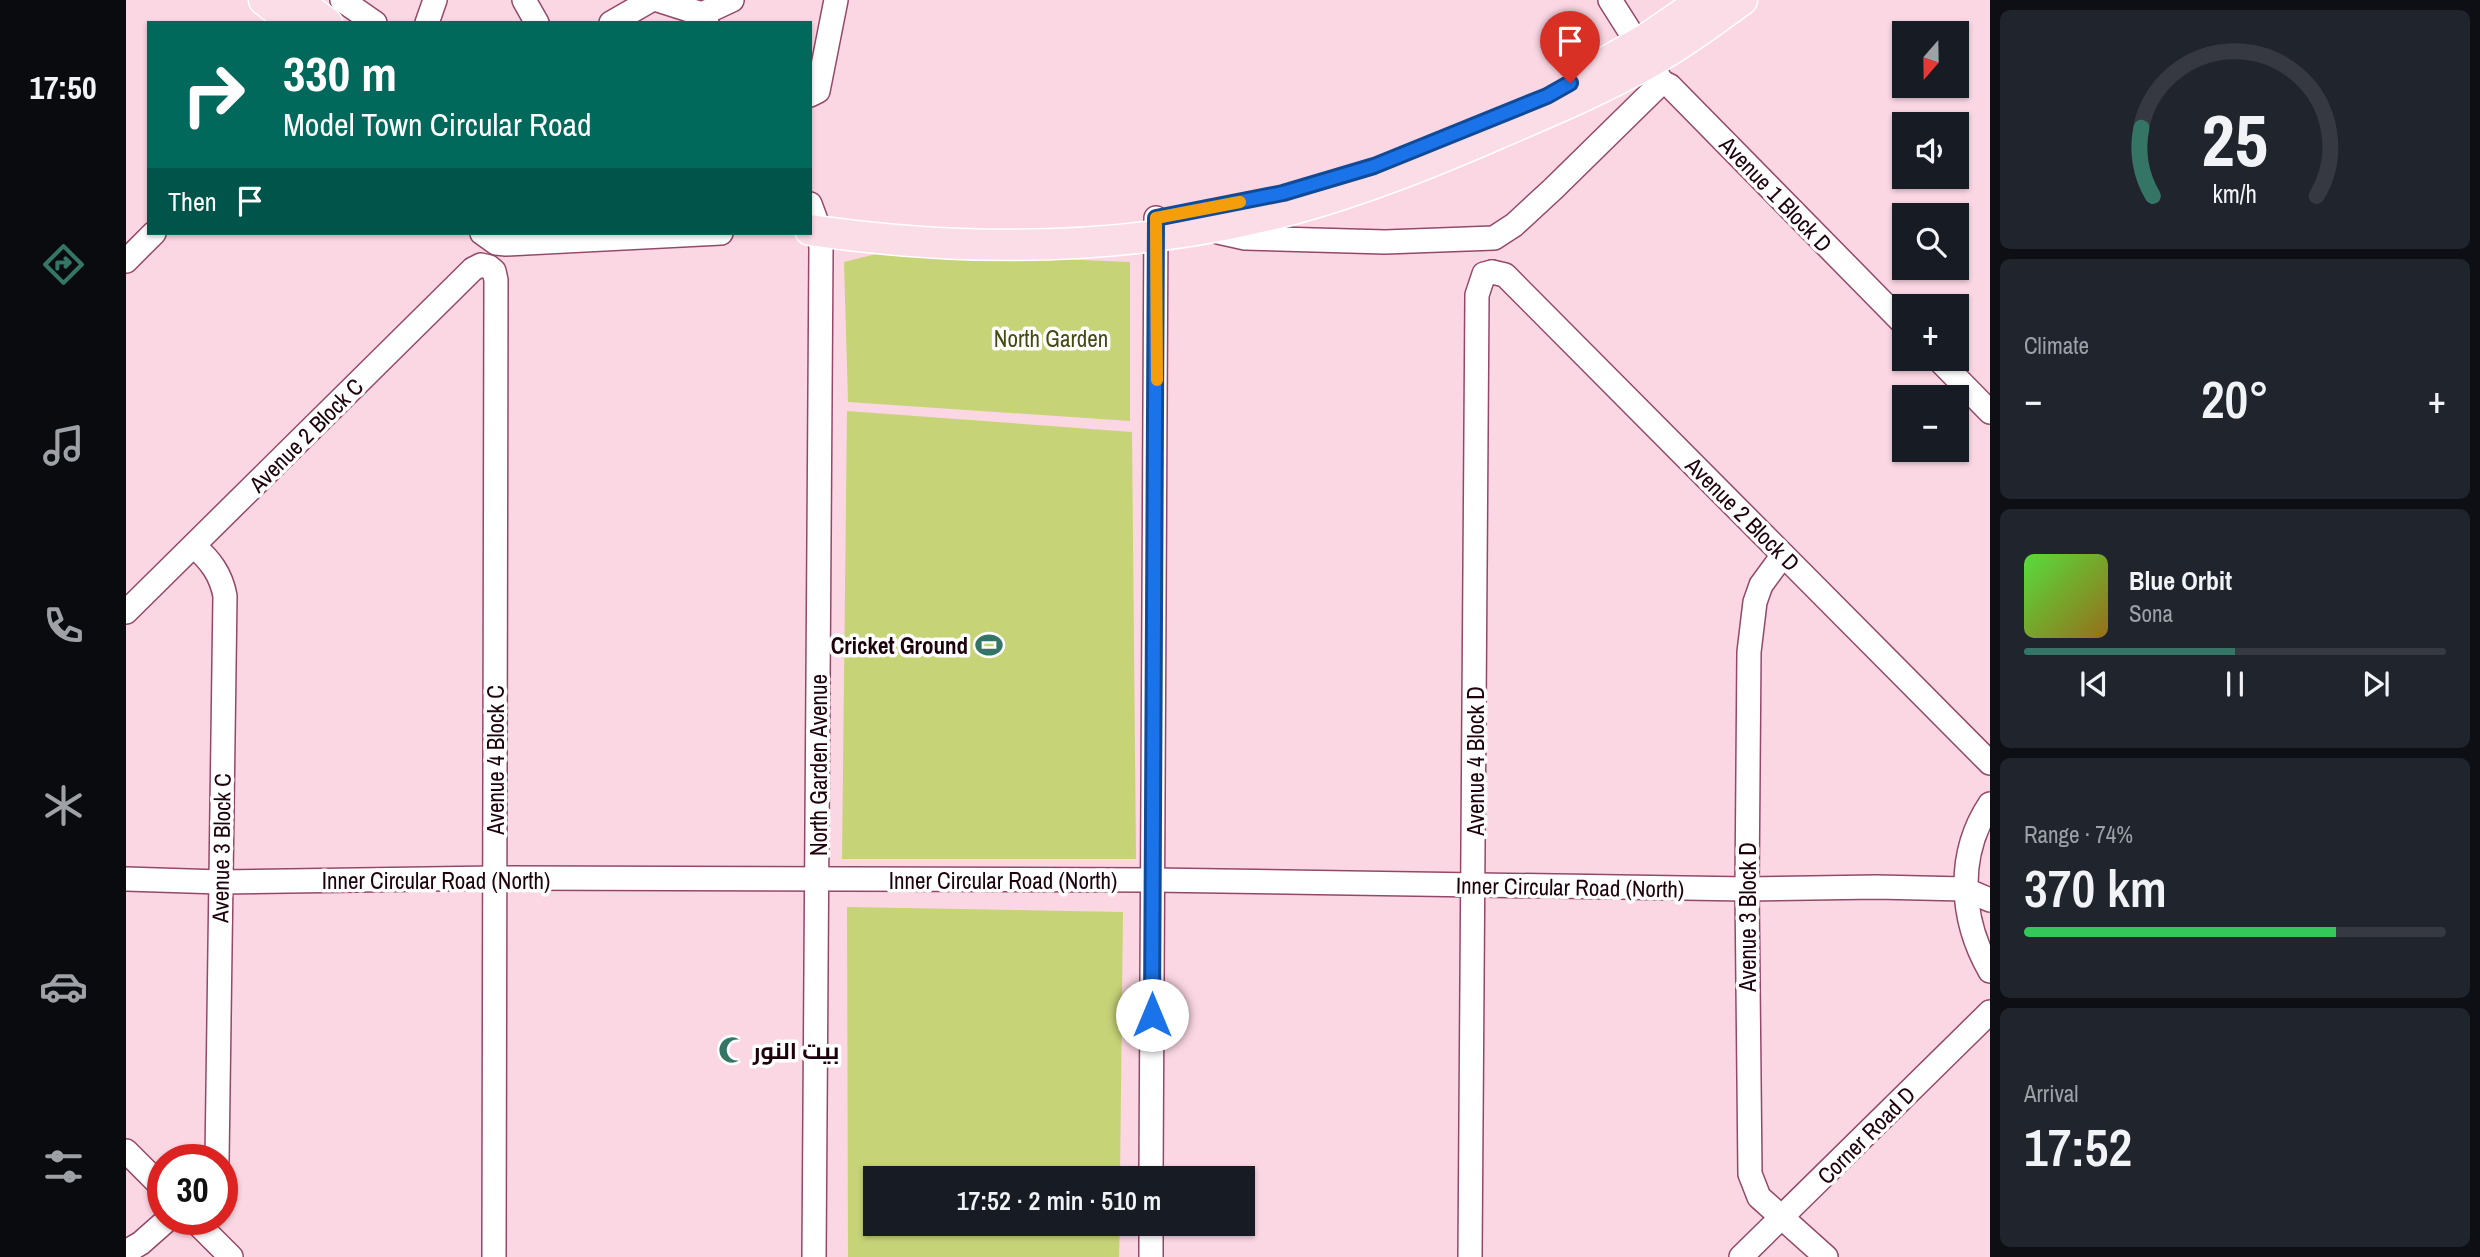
<!DOCTYPE html>
<meta charset="utf-8">
<style>
body{margin:0;font-family:"Archivo Narrow",Cairo,sans-serif;background:#20242c;color:#f1f3f6;height:100vh;display:flex;flex-direction:column;font-size:26px;white-space:nowrap}
*{box-sizing:border-box;margin:0}
p{font-size:23px;color:#9ea1a6}
.icon{flex:none;width:38px;height:38px;fill:none;stroke:currentColor;stroke-width:2;stroke-linecap:round;stroke-linejoin:round}
.map{position:relative;flex:1;overflow:hidden}
.panel{display:flex;flex-direction:column;gap:10px;padding:10px;background:#0d0f14;width:490px}
.panel>*{flex:none}
.banner{position:absolute;left:21px;top:21px;width:665px;height:214px;border-radius:0px;box-shadow:0 2px 5px #0004;background:#00695c;color:#fff;overflow:hidden}
.needle{width:46px;rotate:200deg}
.controls{position:absolute;left:1766px;top:21px;display:grid;gap:14px}
.controls a{display:grid;place-items:center;width:77px;height:77px;border-radius:0px;background:#171b24;box-shadow:0 2px 5px #0004;font-size:35px}
.speed{position:absolute;left:21px;top:1144px;display:flex;gap:14px;font-size:35px;font-weight:700;text-align:center}
.speed>*{display:grid;place-content:center;width:91px;height:91px;border-radius:50%;background:#171b24;box-shadow:0 2px 5px #0004;line-height:1}
.speed .limit{border:10px solid #d22;background:#fff;color:#111}
.pin{position:absolute;display:grid;place-items:center;width:60px;height:60px;color:#fff;margin:-72px -30px;border-radius:50% 50% 50% 0;rotate:-45deg;box-shadow:0 0 7px #0007}
.pin .icon{rotate:45deg}
.me{position:absolute;width:77px;margin:-38px;rotate:0deg;stroke-linejoin:round;filter:drop-shadow(0 0 5px #0008)}
.turn{display:flex;align-items:center;gap:24px;height:147px;padding:0 21px;font-size:32px}
.turn .icon{width:91px;height:91px;stroke-width:2.5}
.turn b{display:block;font-size:49px;line-height:60px}
.then{display:flex;align-items:center;height:66px;padding:0 21px;background:#0003;gap:14px;font-size:26px}
.big{font-size:52px;font-weight:600;line-height:1.1}
.panel .card{flex:1;display:flex;flex-direction:column;justify-content:center;gap:10px;min-width:0;padding:0 24px;border-radius:10px;background:#20242c}
.panel .dial{align-items:center;gap:0}
.dial svg{height:182px;overflow:visible;fill:none;stroke:#363941;stroke-width:7;stroke-linecap:round;text-anchor:middle}
.dial text{fill:#f1f3f6;stroke:none}
.song{display:flex;align-items:center;gap:21px}
.cover{width:84px;height:84px;border-radius:10px;background:linear-gradient(135deg,hsl(110 70% 55%),hsl(40 70% 35%))}
.played{height:7px;border-radius:4px;background:linear-gradient(90deg,#347565 50%,#363941 50%)}
.keys{display:flex;justify-content:space-around;direction:ltr}
.heat{display:flex;justify-content:space-between;align-items:center;font-size:38px;direction:ltr}
.charge{height:10px;border-radius:5px;background:linear-gradient(90deg,#34c759 74%,#363941 0)}
.trip{position:absolute;left:737px;top:1166px;width:392px;height:70px;border-radius:0px;background:#171b24;box-shadow:0 2px 5px #0004;font-weight:600;line-height:70px;text-align:center}
main{display:flex;flex:1;min-height:0}
.dock{display:flex;flex-direction:column;width:126px;justify-content:space-around;align-items:center;background:#090b0e;color:#9ea1a6}
.dock .icon{width:49px;height:49px}
.dock .selected{color:#347565}
.dock b{font-size:32px;color:#f1f3f6}
.map>svg:first-child{display:block}
.green{fill:#c7d377}
.lines{fill:none;stroke-linecap:round;stroke-linejoin:round}
.minor-casing{stroke:#944868;stroke-width:26}
.major-casing{stroke:#fff;stroke-width:33}
.minor{stroke:#fff;stroke-width:23}
.major{stroke:#fbdde8;stroke-width:30}
.route-casing{stroke:#114b97;stroke-width:18}
.route{stroke:#1a73e8;stroke-width:12}
.slow{stroke:#f59e0b;stroke-width:12}
.labels{text-anchor:middle;dominant-baseline:central;stroke-width:7;stroke-linejoin:round;paint-order:stroke}
.street-label{font-size:23px;fill:#1d020e;stroke:#fff}
.park-label{font-size:23px;fill:#444a12;stroke:#fff}
.poi-label{font-size:23px;font-weight:bold;fill:#1d020e;stroke:#fff;text-anchor:end}
</style>
<main>
<nav class="dock">
<b>17:50</b>
<svg class="icon selected" aria-label="directions" viewBox="0 0 24 24"><path d="M12 3l9 9-9 9-9-9zM9 14v-3h6M13 9l2 2-2 2"/></svg>
<svg class="icon" aria-label="music" viewBox="0 0 24 24"><path d="M9 18V5l10-2v13"/><circle cx="6" cy="18" r="3"/><circle cx="16" cy="16" r="3"/></svg>
<svg class="icon" aria-label="phone" viewBox="0 0 24 24"><path d="M5 4h4l2 5-3 2q2 4 5 5l2-3 5 2v4C11 20 4 13 5 4z"/></svg>
<svg class="icon" aria-label="climate" viewBox="0 0 24 24"><path d="M12 3v18M4 7l16 10M4 17L20 7"/></svg>
<svg class="icon" aria-label="car" viewBox="0 0 24 24"><path d="M5 17H2v-5l4-1 3-4h7l3 4 3 1v5h-3M9 17h6M6 11h13"/><circle cx="7" cy="17" r="2"/><circle cx="17" cy="17" r="2"/></svg>
<svg class="icon" aria-label="filters" viewBox="0 0 24 24"><path d="M4 7h16M4 17h16"/><circle cx="9" cy="7" r="2"/><circle cx="15" cy="17" r="2"/></svg>
</nav>
<div class="map">
<svg width="1864" height="1257" viewBox="0 0 1864 1257">
<rect width="100%" height="100%" fill="#fbd7e4"/>
<g class="green">
<polygon points="758,252 1004,262 1004,421 722,402 718,262"/>
<polygon points="721,411 1006,432 1010,859 716,859"/>
<polygon points="721,907 997,912 994,1178 749,1178 749,1223 994,1223 993,1257 722,1257"/>
</g>
<g class="lines">
<defs>
<g id="minor">
<polyline points="216,0 249,23"/>
<polyline points="398,0 411,23"/>
<polyline points="532,0 576,14 581,23"/>
<polyline points="1484,0 1536,82 1544,86 1778,324"/>
<polyline points="576,14 606,0"/>
<polyline points="301,23 309,0"/>
<polyline points="485,23 525,0"/>
<polyline points="684,95 692,91 710,0"/>
<polyline points="684,204 694,231 695,250 688,1257"/>
<polyline points="1091,225 1092,232 1119,238 1259,242 1368,238 1388,225 1427,189 1536,82"/>
<polyline points="356,233 370,243 380,244 595,233"/>
<polyline points="0,261 28,233"/>
<polyline points="363,267 368,271 370,280 368,1257"/>
<polyline points="1366,272 1379,275 1387,283 1864,763"/>
<polyline points="1812,359 1864,412"/>
<path d="M68 546C84 560 95 574 99 596L91 1160"/>
<polyline points="1657,555 1635,585 1629,602 1623,652 1621,889 1624,1174 1633,1197 1700,1257"/>
<polyline points="0,612 347,269 355,265 363,267"/>
<path d="M1864 804C1830 855 1834 919 1864 971"/>
<polyline points="0,879 94,882 369,878 1027,880 1621,889 1751,887 1838,889 1864,900"/>
<polyline points="0,1151 37,1188"/>
<polyline points="1025,1178 1030,218"/>
<polyline points="68,1220 105,1257"/>
<polyline points="0,1252 15,1243 41,1220"/>
<polyline points="1025,1257 1025,1223"/>
<polyline points="1344,1257 1351,295 1358,274 1366,272"/>
<polyline points="1615,1257 1864,1012"/>
</g>
<g id="major">
<polyline points="138,0 168,23"/>
<polyline points="170,0 201,23"/>
<polyline points="1459,74 1520,39 1577,0"/>
<path d="M684 230C844 253 1011 251 1167 209 1237 190 1304 163 1371 134 1422 112 1475 90 1524 62 1556 44 1586 22 1616 0"/>
</g>
</defs>
<use href="#minor" class="minor-casing"/>
<use href="#major" class="major-casing"/>
<use href="#minor" class="minor"/>
<use href="#major" class="major"/>
</g>
<g class="lines">
<defs>
<polyline id="route" points="1026,1015 1030,218 1157,193 1248,166 1421,96 1444,83"/>
</defs>
<use href="#route" class="route-casing"/>
<use href="#route" class="route"/>
<polyline class="slow" points="1031,380 1030,218 1114,202"/>
</g>
<defs>
<symbol id="stadium-bare" viewBox="-9 -9 18 18"><path d="M0-5a6.5 5 0 1 0 0 10a6.5 5 0 1 0 0-10ZM-3.5-1.8h7v3.6h-7Z" fill="#347565" stroke="#fff" stroke-width="2.5" paint-order="stroke"/></symbol>
<symbol id="mosque-bare" viewBox="-9 -9 18 18"><path d="M3.5-4.9A6 6 0 1 0 3.5 4.9A5 5 0 1 1 3.5-4.9Z" fill="#347565" stroke="#fff" stroke-width="2.5" paint-order="stroke"/></symbol>
</defs>
<g fill-rule="evenodd">
<use href="#stadium-bare" x="844" y="626" width="38" height="38"/>
<use href="#mosque-bare" x="587" y="1031" width="38" height="38"/>
</g>
<g class="labels">
<g class="street-label">
<text transform="translate(1650 194) rotate(46)">Avenue 1 Block D</text>
<text transform="translate(180 435) rotate(-45)">Avenue 2 Block C</text>
<text transform="translate(1617 514) rotate(45)">Avenue 2 Block D</text>
<text transform="translate(369 760) rotate(-90)">Avenue 4 Block C</text>
<text transform="translate(1349 761) rotate(-90)">Avenue 4 Block D</text>
<text transform="translate(692 765) rotate(-90)">North Garden Avenue</text>
<text transform="translate(95 848) rotate(-89)">Avenue 3 Block C</text>
<text x="310" y="880">Inner Circular Road (North)</text>
<text x="877" y="880">Inner Circular Road (North)</text>
<text transform="translate(1444 887) rotate(1)">Inner Circular Road (North)</text>
<text transform="translate(1621 917) rotate(-90)">Avenue 3 Block D</text>
<text transform="translate(1740 1135) rotate(-45)">Corner Road D</text>
</g>
<g class="park-label">
<text x="925" y="338">North Garden</text>
</g>
<g class="poi-label">
<text x="842" y="645">Cricket Ground</text>
<text x="627" y="1050" text-anchor="start">بیت النور</text>
</g>
</g>
</svg>
<div class="controls">
<a><svg class="needle" viewBox="-14 -14 28 28"><path d="M0-13l5 13h-10z" fill="#e53935"/><path d="M0 13l5-13h-10z" fill="#9ea1a6"/></svg></a>
<a><svg class="icon" aria-label="sound" viewBox="0 0 24 24"><path d="M4 9h4l5-4v14l-5-4H4zM17 9q2 3 0 6"/></svg></a>
<a><svg class="icon" aria-label="search" viewBox="0 0 24 24"><circle cx="10" cy="10" r="6"/><path d="M15 15l6 6"/></svg></a>
<a>+</a>
<a>−</a>
</div>
<div class="speed"><div class="limit">30</div></div>
<div class="pin" style="left:1444px;top:83px;background:#d93025"><svg class="icon" aria-label="arrive" viewBox="0 0 24 24"><path d="M6 21V4h12l-3 4 3 4H6"/></svg></div>
<svg class="me" style="left:1026px;top:1015px" viewBox="-20 -20 40 40"><circle r="19" fill="#fff"/><path d="M0-13L10 11 0 6-10 11z" fill="#1a73e8"/></svg>
<div class="trip">17:52 · 2 min · 510 m</div>
<div class="banner">
<div class="turn"><svg class="icon" aria-label="right" viewBox="0 0 24 24"><path d="M7 20v-9h11M14 6l5 5-5 5"/></svg><div><b>330 m</b>Model Town Circular Road</div></div>
<div class="then">Then<svg class="icon" aria-label="arrive" viewBox="0 0 24 24"><path d="M6 21V4h12l-3 4 3 4H6"/></svg></div>
</div>
</div>
<section class="panel">
<div class="card dial"><svg viewBox="0 0 100 80">
<path d="M14 69A42 42 0 1 1 86 69"/>
<path d="M14 69A42 42 0 0 1 9 39" stroke="#347565"/>
<text x="50" y="56" font-size="32" font-weight="700">25</text>
<text x="50" y="72" font-size="11">km/h</text>
</svg></div>
<div class="card"><p>Climate</p>
<div class="heat"><a>−</a><b class="big">20°</b><a>+</a></div>
</div>
<div class="card">
<div class="song"><i class="cover"></i><div><b>Blue Orbit</b><p>Sona</p></div></div>
<div class="played"></div>
<div class="keys"><svg class="icon" aria-label="previous" viewBox="0 0 24 24"><path d="M18 5L8 12l10 7zM5 5v14"/></svg><svg class="icon" aria-label="pause" viewBox="0 0 24 24"><path d="M8 5v14M16 5v14"/></svg><svg class="icon" aria-label="next" viewBox="0 0 24 24"><path d="M6 5l10 7-10 7zM19 5v14"/></svg></div>
</div>
<div class="card"><p>Range · 74%</p><b class="big">370 km</b><div class="charge"></div></div>
<div class="card"><p>Arrival</p><b class="big">17:52</b></div>
</section>
</main>
